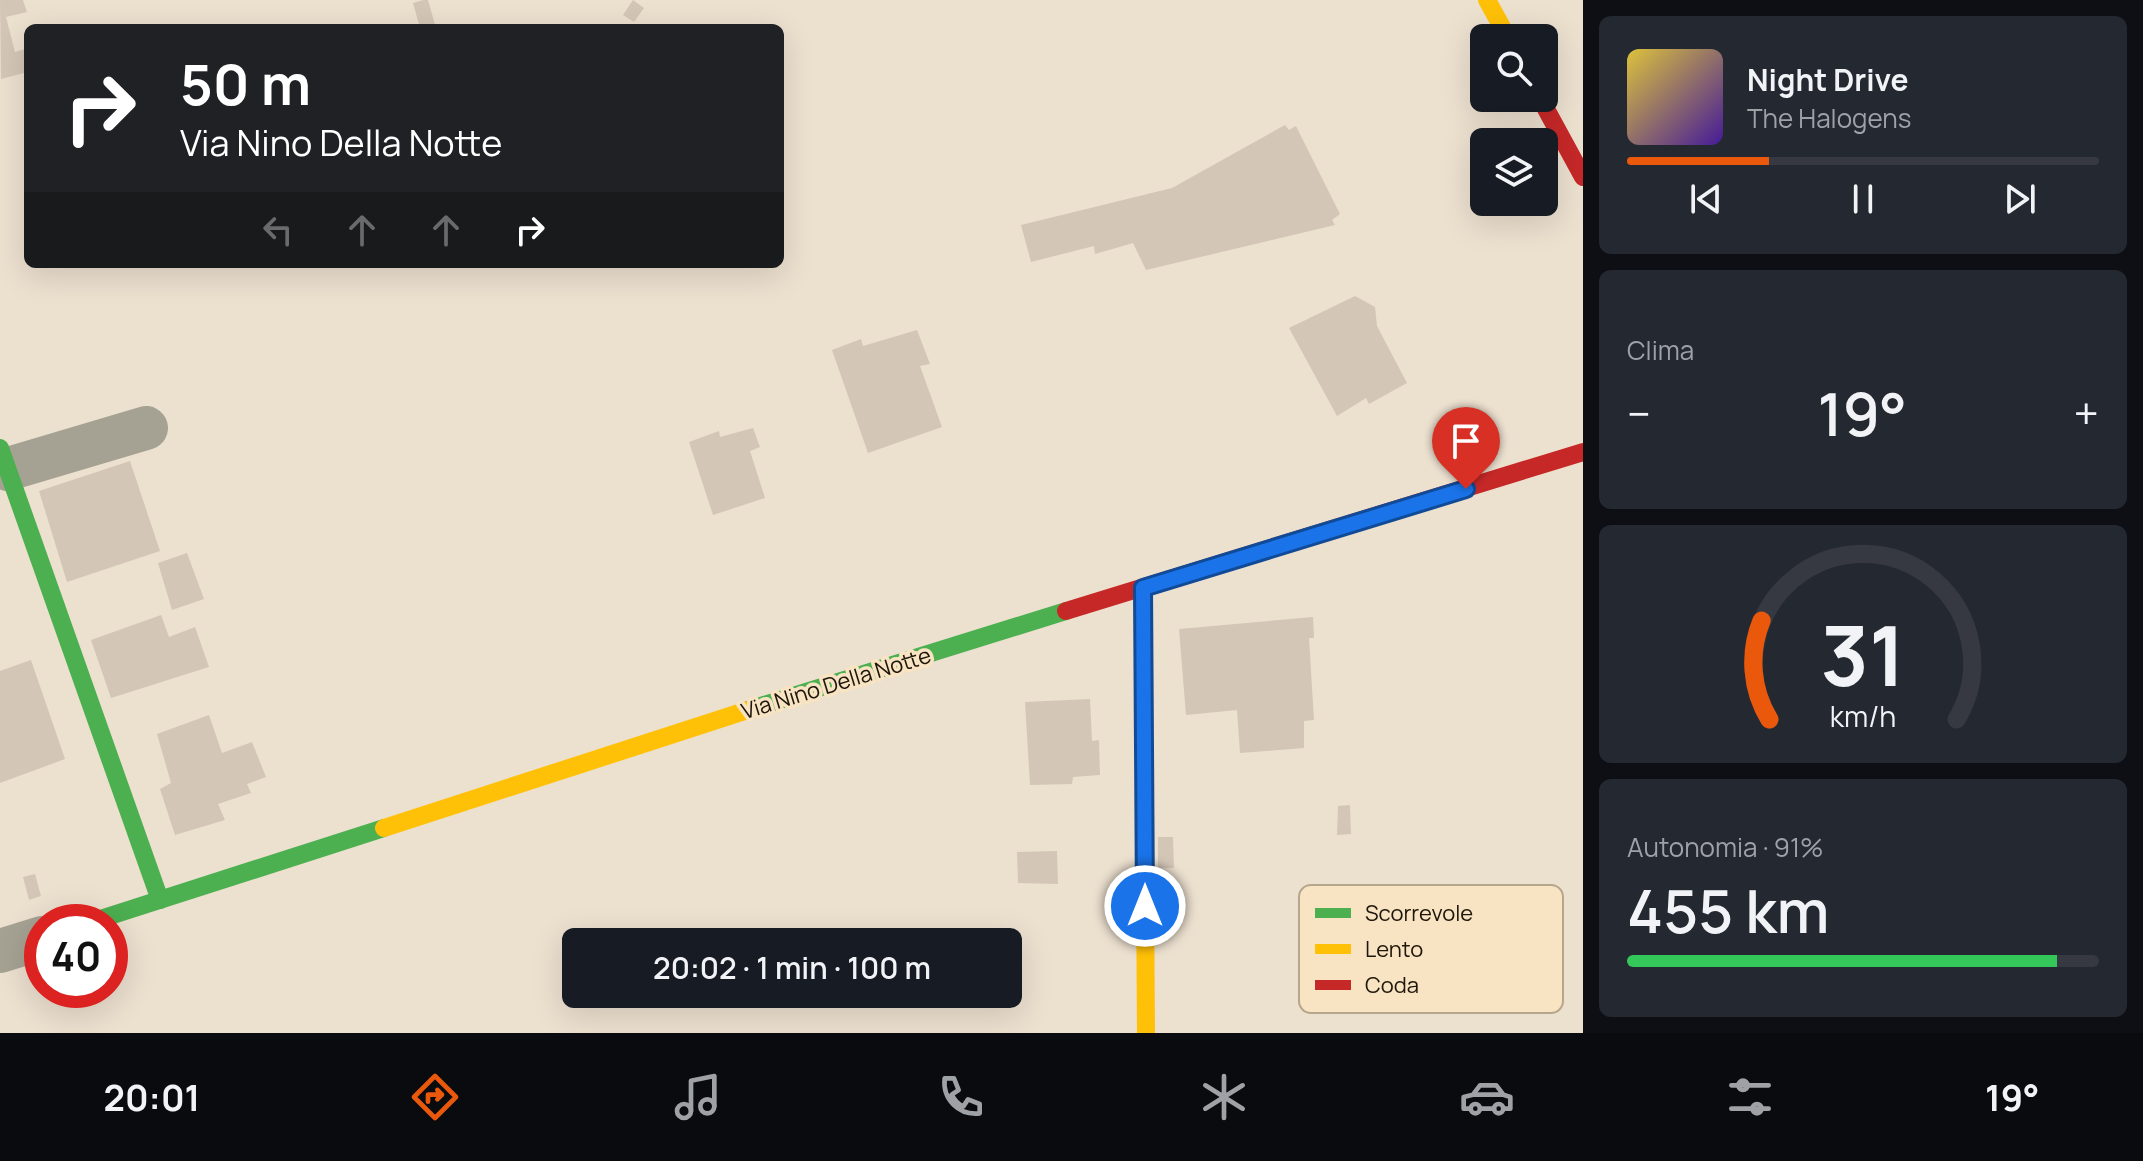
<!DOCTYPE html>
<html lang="it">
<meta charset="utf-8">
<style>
body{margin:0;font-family:Manrope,sans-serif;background:#242831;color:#f1f3f6;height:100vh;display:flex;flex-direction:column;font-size:30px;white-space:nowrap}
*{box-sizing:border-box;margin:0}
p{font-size:26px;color:#9ea1a6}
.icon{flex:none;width:44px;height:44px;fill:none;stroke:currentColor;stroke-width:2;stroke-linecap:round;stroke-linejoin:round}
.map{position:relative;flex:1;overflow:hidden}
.drawer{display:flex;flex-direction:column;gap:16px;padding:16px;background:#0d0f14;width:560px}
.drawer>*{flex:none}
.banner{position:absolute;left:24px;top:24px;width:760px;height:244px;border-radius:12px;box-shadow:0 8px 32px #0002;background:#202124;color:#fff;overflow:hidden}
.tools{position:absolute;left:1470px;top:24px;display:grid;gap:16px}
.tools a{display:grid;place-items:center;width:88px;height:88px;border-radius:12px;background:#171b24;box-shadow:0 8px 32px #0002;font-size:40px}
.speed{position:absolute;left:24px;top:904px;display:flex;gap:16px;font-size:40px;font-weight:700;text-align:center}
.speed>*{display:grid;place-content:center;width:104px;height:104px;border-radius:50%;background:#171b24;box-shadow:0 8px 32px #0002;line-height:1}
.speed .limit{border:12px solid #d22;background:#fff;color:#111}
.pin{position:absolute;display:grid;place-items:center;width:68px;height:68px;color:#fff;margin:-82px -34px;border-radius:50% 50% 50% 0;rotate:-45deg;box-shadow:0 0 8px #0007}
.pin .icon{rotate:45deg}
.me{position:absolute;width:88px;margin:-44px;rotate:0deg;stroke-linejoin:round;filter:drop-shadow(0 0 6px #0008)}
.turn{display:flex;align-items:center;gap:28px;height:168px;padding:0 24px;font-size:36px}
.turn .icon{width:104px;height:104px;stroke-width:2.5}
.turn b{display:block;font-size:56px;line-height:68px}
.lanes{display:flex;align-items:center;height:76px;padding:0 24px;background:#0003;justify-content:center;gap:40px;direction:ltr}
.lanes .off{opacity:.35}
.big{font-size:60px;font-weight:600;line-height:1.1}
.drawer .tile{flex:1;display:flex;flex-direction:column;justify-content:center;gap:12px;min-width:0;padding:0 28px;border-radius:12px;background:#242831}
.drawer .dial{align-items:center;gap:0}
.dial svg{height:208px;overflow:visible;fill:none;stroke:#363941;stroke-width:7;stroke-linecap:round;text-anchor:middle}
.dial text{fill:#f1f3f6;stroke:none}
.song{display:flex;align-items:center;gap:24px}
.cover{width:96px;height:96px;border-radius:12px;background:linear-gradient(135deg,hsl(50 70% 55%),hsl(260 70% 35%))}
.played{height:8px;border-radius:4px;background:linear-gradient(90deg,#ea580c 30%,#363941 30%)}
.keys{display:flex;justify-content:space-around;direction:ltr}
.heat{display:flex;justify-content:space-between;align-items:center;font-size:44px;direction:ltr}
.charge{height:12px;border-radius:6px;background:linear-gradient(90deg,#34c759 91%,#363941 0)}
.trip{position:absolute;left:562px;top:928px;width:460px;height:80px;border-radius:12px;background:#171b24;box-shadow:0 8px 32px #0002;font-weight:600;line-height:80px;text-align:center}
.menu{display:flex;height:128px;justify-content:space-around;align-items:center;background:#090b0e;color:#9ea1a6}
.menu .icon{width:56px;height:56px}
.menu .on{color:#ea580c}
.menu b{font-size:36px;color:#f1f3f6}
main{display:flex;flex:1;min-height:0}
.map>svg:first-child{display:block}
.building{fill:#d4c6b7}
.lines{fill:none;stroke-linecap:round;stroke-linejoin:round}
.street{stroke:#a6a293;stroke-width:44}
.fast{stroke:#4caf50;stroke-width:18}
.slow{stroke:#ffc107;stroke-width:18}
.jam{stroke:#c62828;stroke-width:18}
.route-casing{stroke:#114b97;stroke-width:20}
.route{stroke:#1a73e8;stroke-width:14}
.labels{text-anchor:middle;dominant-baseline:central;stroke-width:7;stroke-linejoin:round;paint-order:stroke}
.street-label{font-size:22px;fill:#1d160a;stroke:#f8e3c3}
.key{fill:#f8e3c3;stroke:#b6a68c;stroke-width:2}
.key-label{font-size:22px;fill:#1d160a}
</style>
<main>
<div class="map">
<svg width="1583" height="1033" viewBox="0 0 1583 1033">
<rect width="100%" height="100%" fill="#ece0cf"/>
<g class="building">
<polygon points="0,0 23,0 27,12 6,17 15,52 28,48 28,72 1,79"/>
<polygon points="423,0 428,0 436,28 420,28 413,3"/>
<polygon points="633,0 644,8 634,22 623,15"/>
<polygon points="1285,125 1289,130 1296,126 1340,214 1332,220 1335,225 1146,270 1133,243 1095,254 1094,246 1031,262 1021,225 1172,188"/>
<polygon points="1355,296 1375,307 1377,326 1407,383 1369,404 1366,398 1337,416 1289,328"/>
<polygon points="917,330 930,364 920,366 942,427 868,453 832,350 861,339 863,346"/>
<polygon points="753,428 760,447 750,451 765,498 713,515 689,442 719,431 720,437"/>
<polygon points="130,461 160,551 67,582 39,491"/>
<polygon points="187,553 204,599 172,610 158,563"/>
<polygon points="161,615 169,637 195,627 209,667 111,698 91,640"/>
<polygon points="1313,617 1314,638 1309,638 1314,720 1304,721 1304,748 1240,753 1237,710 1186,715 1179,629"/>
<polygon points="31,660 65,759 0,783 0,671"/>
<polygon points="1090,699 1092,741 1099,740 1100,775 1073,777 1072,784 1030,785 1025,702"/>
<polygon points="209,715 222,753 252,742 266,777 247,784 251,793 218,804 225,820 175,835 160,789 171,783 157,734"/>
<polygon points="1350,805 1351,834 1337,835 1338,806"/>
<polygon points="1158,837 1173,837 1174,868 1158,868"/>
<polygon points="1057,851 1058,884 1018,883 1017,852"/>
<polygon points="35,874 41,896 29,900 23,877"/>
</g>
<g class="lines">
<g class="street">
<polyline points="8,469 146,428"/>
<polyline points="0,951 42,938"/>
</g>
<g class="fast">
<polyline points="0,448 160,900"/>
<polyline points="748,710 1066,611"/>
<polyline points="91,922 384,828"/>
</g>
<g class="slow">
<polyline points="1487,0 1508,38"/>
<polyline points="1143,588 1146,1033"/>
<polyline points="384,828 748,710"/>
</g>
<g class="jam">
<polyline points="1540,98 1583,177"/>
<polyline points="1066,611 1583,452"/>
</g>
</g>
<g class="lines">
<defs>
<polyline id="route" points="1145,906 1143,588 1466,489"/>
</defs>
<use href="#route" class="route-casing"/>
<use href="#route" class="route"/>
</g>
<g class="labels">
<g class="street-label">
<text transform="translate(836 683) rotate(-17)">Via Nino Della Notte</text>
</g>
</g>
<rect x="1299" y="885" width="264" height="128" rx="12" class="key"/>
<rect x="1315" y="908" width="36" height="10" fill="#4caf50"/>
<rect x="1315" y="944" width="36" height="10" fill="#ffc107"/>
<rect x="1315" y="980" width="36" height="10" fill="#c62828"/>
<g class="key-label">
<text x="1365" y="921">Scorrevole</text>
<text x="1365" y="957">Lento</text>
<text x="1365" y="993">Coda</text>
</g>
</svg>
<div class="tools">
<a><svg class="icon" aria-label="search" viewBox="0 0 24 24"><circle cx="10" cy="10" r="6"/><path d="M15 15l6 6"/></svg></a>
<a><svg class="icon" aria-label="layers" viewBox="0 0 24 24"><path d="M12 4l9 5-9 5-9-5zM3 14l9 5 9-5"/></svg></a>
</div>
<div class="speed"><div class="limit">40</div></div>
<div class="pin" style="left:1466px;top:489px;background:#d93025"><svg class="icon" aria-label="arrive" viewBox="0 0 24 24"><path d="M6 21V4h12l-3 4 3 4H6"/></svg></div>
<svg class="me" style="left:1145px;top:906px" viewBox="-20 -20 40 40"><circle r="17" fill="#1a73e8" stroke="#fff" stroke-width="3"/><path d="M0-11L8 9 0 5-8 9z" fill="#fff"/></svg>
<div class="trip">20:02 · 1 min · 100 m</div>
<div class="banner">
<div class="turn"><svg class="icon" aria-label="right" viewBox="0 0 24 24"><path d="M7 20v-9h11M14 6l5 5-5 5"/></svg><div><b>50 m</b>Via Nino Della Notte</div></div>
<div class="lanes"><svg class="icon off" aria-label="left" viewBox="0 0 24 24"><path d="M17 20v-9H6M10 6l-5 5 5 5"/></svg><svg class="icon off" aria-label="ahead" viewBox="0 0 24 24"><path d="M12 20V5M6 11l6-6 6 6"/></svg><svg class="icon off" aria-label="ahead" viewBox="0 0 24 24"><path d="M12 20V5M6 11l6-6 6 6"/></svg><svg class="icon" aria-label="right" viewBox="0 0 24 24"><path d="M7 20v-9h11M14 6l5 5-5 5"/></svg></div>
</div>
</div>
<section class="drawer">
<div class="tile">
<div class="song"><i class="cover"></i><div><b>Night Drive</b><p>The Halogens</p></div></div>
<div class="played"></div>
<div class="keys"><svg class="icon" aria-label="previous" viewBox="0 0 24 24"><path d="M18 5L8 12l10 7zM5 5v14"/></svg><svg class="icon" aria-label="pause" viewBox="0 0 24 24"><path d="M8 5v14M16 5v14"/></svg><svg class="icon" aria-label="next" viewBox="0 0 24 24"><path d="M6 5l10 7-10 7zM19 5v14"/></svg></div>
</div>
<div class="tile"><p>Clima</p>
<div class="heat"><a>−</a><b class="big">19°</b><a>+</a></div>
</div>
<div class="tile dial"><svg viewBox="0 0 100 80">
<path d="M14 69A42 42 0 1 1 86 69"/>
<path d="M14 69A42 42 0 0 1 11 31" stroke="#ea580c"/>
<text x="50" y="56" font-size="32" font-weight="700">31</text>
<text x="50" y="72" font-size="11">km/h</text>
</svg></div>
<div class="tile"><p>Autonomia · 91%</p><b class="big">455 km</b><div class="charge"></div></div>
</section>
</main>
<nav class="menu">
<b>20:01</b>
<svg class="icon on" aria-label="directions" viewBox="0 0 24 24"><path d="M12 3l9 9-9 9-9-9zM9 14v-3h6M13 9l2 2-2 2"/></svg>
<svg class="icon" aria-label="music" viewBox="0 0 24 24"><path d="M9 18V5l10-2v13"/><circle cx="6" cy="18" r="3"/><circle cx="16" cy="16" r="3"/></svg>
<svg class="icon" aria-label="phone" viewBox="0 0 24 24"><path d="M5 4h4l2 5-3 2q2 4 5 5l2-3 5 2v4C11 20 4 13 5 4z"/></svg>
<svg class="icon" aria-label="climate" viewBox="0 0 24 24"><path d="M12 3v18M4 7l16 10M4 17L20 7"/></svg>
<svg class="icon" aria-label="car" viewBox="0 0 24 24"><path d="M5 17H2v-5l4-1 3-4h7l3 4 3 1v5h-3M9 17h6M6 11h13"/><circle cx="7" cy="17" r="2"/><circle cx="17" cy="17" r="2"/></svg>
<svg class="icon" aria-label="filters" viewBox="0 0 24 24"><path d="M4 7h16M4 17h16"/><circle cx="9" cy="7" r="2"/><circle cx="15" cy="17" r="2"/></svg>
<b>19°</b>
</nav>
